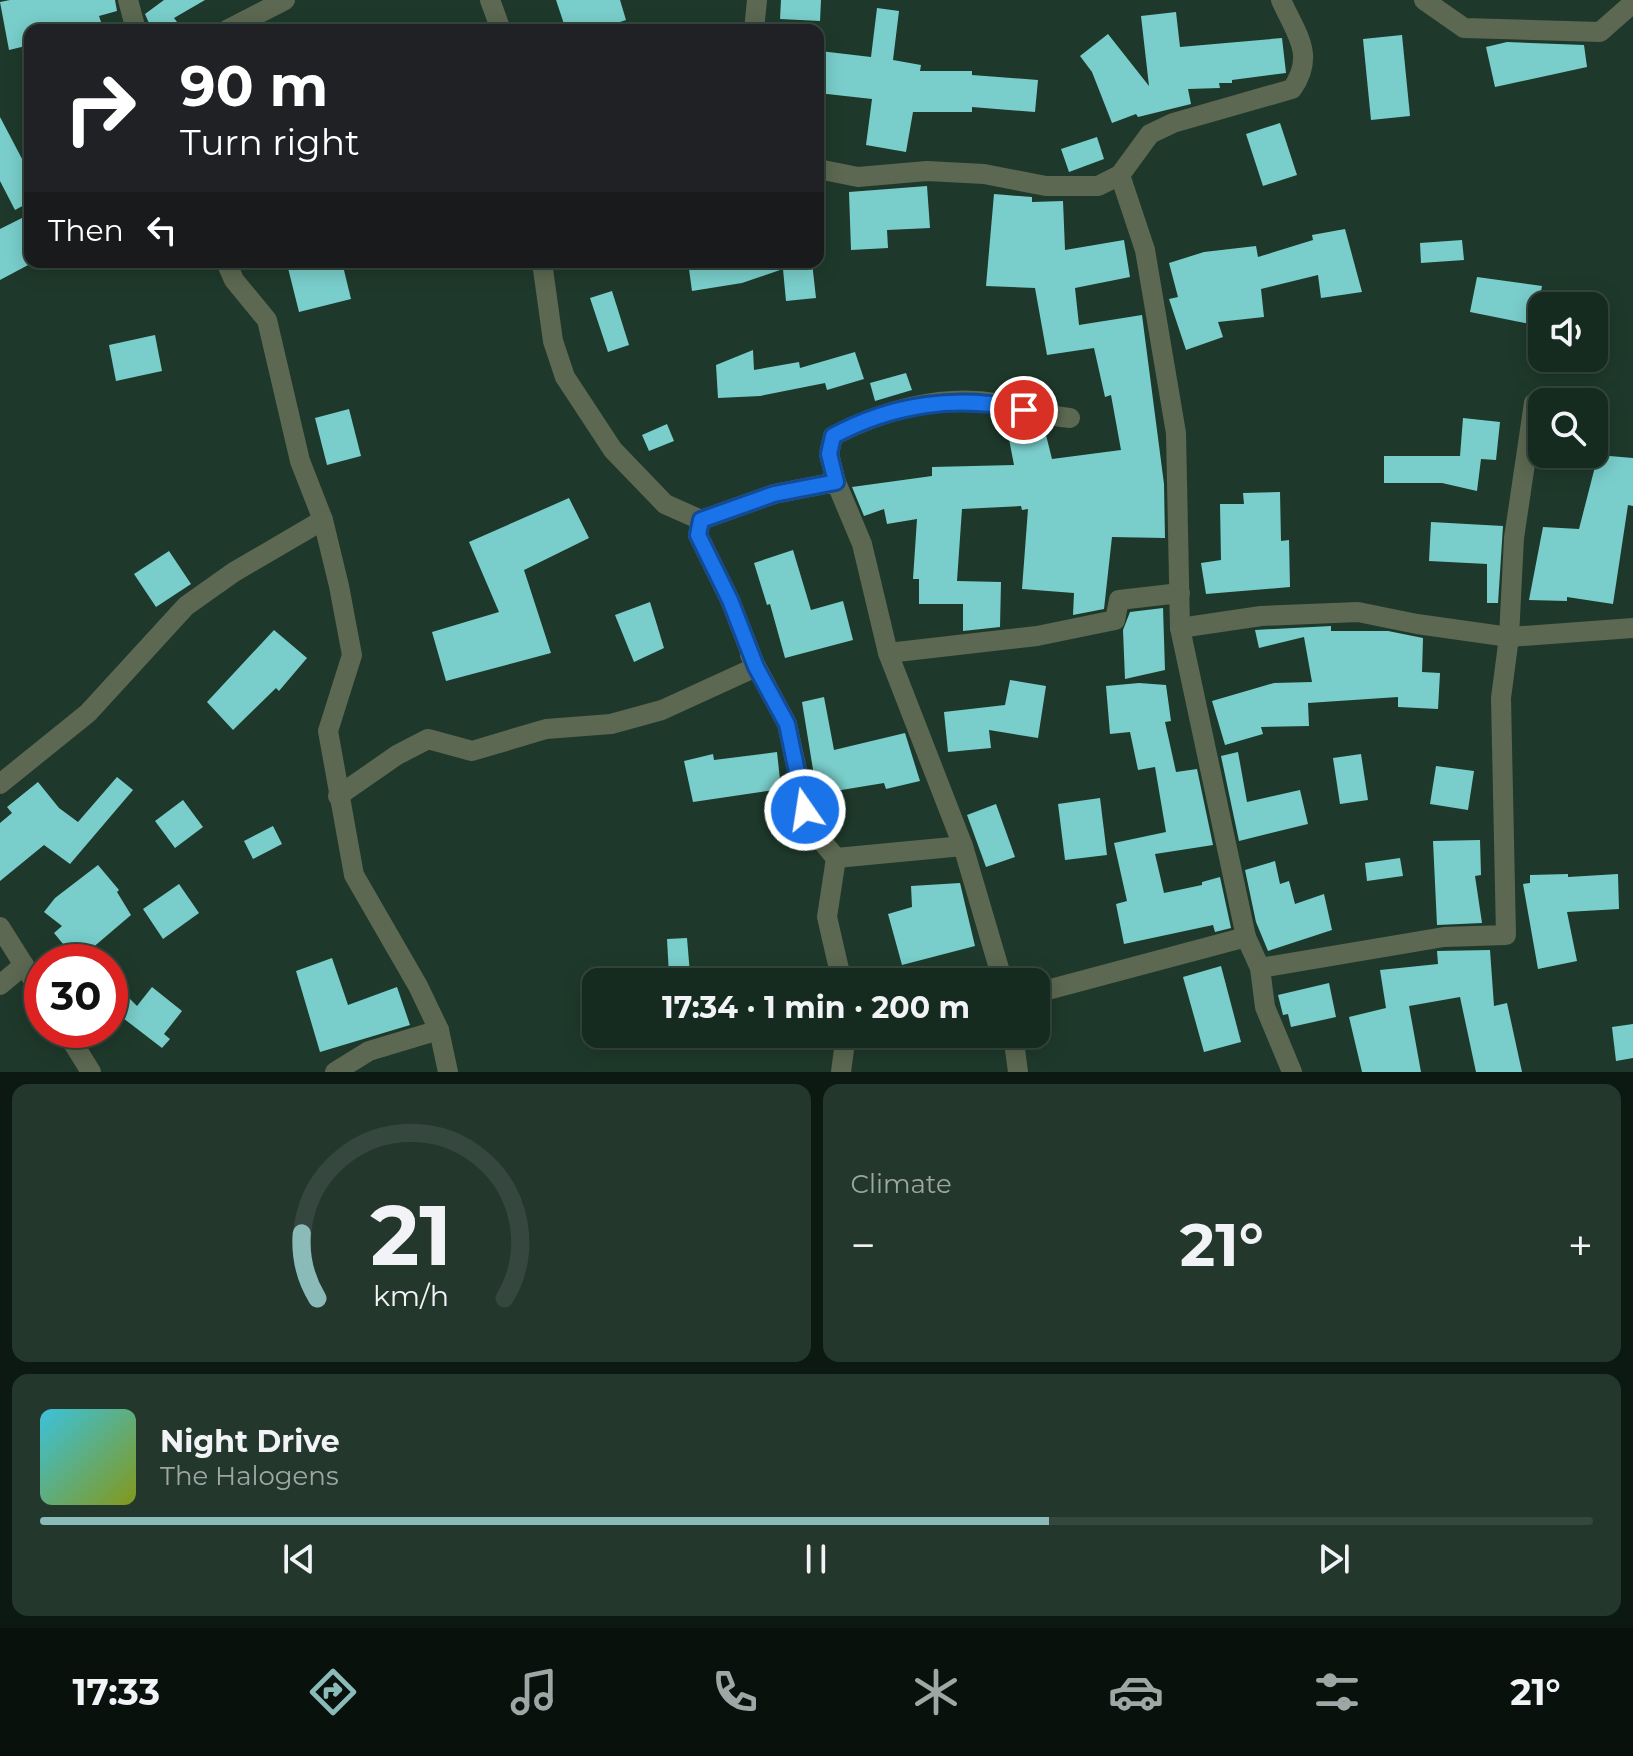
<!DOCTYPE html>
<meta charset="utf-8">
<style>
body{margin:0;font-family:Montserrat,sans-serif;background:#23372d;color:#f1f3f6;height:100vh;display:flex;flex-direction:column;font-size:30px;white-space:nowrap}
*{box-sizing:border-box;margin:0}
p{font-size:26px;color:#9ea7a5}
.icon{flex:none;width:44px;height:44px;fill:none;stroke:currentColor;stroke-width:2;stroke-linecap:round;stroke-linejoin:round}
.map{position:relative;height:1072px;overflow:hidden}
.sheet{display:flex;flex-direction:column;gap:12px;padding:12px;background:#0c1812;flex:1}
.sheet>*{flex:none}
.hud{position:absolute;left:24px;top:24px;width:800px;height:244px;border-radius:16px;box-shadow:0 4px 20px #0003,0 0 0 2px #35473e;background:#202124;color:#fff;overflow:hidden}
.buttons{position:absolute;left:1528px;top:292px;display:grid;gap:16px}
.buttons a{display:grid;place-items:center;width:80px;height:80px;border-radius:16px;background:#162b20;box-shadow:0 4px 20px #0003,0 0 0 2px #35473e;font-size:40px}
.speed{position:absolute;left:24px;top:944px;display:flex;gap:16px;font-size:40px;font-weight:700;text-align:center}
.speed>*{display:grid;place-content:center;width:104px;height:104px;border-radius:50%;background:#162b20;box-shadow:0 4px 20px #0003,0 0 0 2px #35473e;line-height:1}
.speed .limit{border:12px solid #d22;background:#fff;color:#111}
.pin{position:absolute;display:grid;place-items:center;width:68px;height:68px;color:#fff;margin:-34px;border:4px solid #fff;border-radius:50%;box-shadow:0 2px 8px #0007}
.me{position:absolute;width:88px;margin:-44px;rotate:347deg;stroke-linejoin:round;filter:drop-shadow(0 0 6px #0008)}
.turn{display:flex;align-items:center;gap:28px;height:168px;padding:0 24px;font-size:36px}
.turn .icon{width:104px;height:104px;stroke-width:2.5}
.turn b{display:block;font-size:56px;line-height:68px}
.then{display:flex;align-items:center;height:76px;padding:0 24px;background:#0003;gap:16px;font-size:30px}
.big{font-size:60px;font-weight:700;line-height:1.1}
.sheet .card{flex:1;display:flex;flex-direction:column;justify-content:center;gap:12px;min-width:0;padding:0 28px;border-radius:16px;background:#23372d}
.sheet .dial{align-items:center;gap:0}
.dial svg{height:208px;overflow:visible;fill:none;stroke:#35473e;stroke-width:7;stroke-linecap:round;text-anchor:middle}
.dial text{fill:#f1f3f6;stroke:none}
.song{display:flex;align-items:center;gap:24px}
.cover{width:96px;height:96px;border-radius:12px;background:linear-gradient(135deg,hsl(190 70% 55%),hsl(70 70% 35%))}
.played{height:8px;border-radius:4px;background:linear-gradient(90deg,#8bbbb9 65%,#35473e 65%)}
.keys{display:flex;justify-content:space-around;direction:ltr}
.heat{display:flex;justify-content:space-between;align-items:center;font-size:44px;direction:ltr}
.sheet .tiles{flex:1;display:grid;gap:12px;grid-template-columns:1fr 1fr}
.card:last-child{grid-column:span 2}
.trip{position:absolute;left:582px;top:968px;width:468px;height:80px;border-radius:16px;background:#162b20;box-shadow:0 4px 20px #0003,0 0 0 2px #35473e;font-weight:700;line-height:80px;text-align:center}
.dock{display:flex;height:128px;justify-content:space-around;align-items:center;background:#09110d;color:#9ea7a5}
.dock .icon{width:56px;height:56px}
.dock .selected{color:#8bbbb9}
.dock b{font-size:36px;color:#f1f3f6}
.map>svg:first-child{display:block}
.building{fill:#79cecb}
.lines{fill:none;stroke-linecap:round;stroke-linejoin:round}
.minor{stroke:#5c6851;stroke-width:20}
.route-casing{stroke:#114b97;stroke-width:20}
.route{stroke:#1a73e8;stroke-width:14}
</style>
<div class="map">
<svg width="1633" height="1072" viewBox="0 0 1633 1072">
<rect width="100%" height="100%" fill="#1e392b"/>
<g class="building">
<polygon points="10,0 115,0 117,11 99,16 101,22 79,30 30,30 30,45 9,50 0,2"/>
<polygon points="164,0 205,0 174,18 183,30 152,30 145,14"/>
<polygon points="556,0 620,0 626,20 596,30 566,30"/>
<polygon points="781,0 821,0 820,21 780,19"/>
<polygon points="877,8 899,11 893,60 921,65 920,71 972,71 972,75 1038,80 1035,112 972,107 972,112 913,112 906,152 866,145 872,99 818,93 818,70 820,51 871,57"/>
<polygon points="1176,12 1180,47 1282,38 1286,73 1232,80 1232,83 1219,83 1220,88 1188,89 1191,104 1138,117 1136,114 1112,123 1092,72 1080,56 1108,34 1149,86 1141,16"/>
<polygon points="1402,35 1410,116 1371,120 1363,39"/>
<polygon points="1507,42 1584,45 1587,67 1495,87 1486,47"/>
<polygon points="0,117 30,174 30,202 15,210 0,181"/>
<polygon points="1280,123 1297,175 1263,186 1246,134"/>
<polygon points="1097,137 1104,159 1069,172 1061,149"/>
<polygon points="927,186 930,228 887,230 888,248 851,250 849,192"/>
<polygon points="994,194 1032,197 1032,202 1063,201 1065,250 1124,240 1130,277 1075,288 1079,325 1142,315 1164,484 1165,538 1112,537 1104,609 1073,615 1074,593 1022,589 1028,509 1022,510 1021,506 962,509 957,581 1001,582 1000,627 963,631 963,604 919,604 919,579 913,579 917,519 887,524 884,509 864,516 852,487 932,476 932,467 1014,465 1009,439 1045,431 1052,459 1121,450 1111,395 1105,397 1094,348 1047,355 1035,288 986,286"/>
<polygon points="22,218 30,233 30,264 0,280 0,229"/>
<polygon points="1345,229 1362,292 1321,298 1318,275 1261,289 1264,317 1218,322 1223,337 1186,350 1169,299 1178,297 1169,263 1204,252 1256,246 1258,257 1313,240 1312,235"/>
<polygon points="1462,240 1464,260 1421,263 1420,243"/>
<polygon points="311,262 342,262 351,299 299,312 288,268"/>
<polygon points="688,262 812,262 816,298 786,301 783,269 742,283 692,291"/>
<polygon points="1477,277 1542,286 1535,325 1470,312"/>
<polygon points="612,291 629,345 608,352 590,298"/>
<polygon points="155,335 162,371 116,381 109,345"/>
<polygon points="753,350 754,370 799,362 800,368 855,352 864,379 827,390 825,383 760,396 718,398 716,365"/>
<polygon points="906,373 912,390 875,401 870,383"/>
<polygon points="349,409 361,456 327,465 315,418"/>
<polygon points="1463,418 1500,422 1496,460 1481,459 1477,491 1442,483 1384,483 1384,456 1460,456"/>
<polygon points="667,424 674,441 649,451 642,435"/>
<polygon points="1598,455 1633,458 1633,506 1628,505 1613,604 1567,597 1567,601 1529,600 1543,527 1579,529"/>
<polygon points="1280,492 1281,541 1289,540 1290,587 1206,594 1201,563 1221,560 1220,504 1244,504 1243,493"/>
<polygon points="569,498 589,538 524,570 551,653 446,681 432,632 499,612 469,542"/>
<polygon points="1431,522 1503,526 1498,603 1487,603 1487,564 1429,561"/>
<polygon points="793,550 811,610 843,601 853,640 785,658 770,604 767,605 754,563"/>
<polygon points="169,551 191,584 156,607 134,574"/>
<polygon points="650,602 664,648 634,662 615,615"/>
<polygon points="1163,608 1165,670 1125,679 1123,630 1130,612"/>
<polygon points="1331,626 1331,631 1388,631 1423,638 1422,672 1440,673 1438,709 1398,707 1398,697 1308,703 1309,726 1261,727 1263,734 1225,745 1212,701 1274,683 1312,682 1304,637 1259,648 1255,630"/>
<polygon points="274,630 307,658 279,691 276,688 233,730 207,702"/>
<polygon points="1010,680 1046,686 1038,738 989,730 991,748 948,752 944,712 1005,705"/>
<polygon points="1139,683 1166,685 1171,721 1165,722 1176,772 1197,769 1213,845 1155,854 1164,893 1202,885 1202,882 1220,877 1231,928 1215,932 1213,925 1124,944 1116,904 1127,901 1114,843 1166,832 1155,767 1138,770 1130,732 1110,734 1106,686"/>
<polygon points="824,697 834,750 905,733 920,781 886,789 884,783 817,794 802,702"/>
<polygon points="777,752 781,789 693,802 684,761 713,754 714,760"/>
<polygon points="1238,752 1247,802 1300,790 1308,824 1239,841 1221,756"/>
<polygon points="1361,754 1368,800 1340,804 1333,758"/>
<polygon points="1436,766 1474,771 1468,810 1430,804"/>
<polygon points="117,777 133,790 70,864 44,845 0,881 0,823 12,813 7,807 38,782 59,808 78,822"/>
<polygon points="1100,798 1107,855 1065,860 1058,804"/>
<polygon points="183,800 203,827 175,848 155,821"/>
<polygon points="996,804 1015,857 986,867 967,815"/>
<polygon points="273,826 282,844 253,859 244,841"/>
<polygon points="1480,840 1481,875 1475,876 1482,923 1437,925 1433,841"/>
<polygon points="1400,858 1403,876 1367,881 1365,863"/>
<polygon points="1275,861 1280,884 1289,881 1295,904 1324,894 1332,930 1268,951 1256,922 1245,870"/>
<polygon points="98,865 119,890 117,892 131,915 77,961 54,933 62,926 44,912 55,898"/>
<polygon points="1568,874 1568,877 1618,874 1619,909 1567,912 1577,961 1538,969 1523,884 1530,883 1530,875"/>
<polygon points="960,883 975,946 902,965 888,914 912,907 911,886"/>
<polygon points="179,884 199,913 163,939 143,909"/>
<polygon points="687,938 690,974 669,975 667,939"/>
<polygon points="1490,950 1494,1006 1507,1003 1522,1072 1476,1072 1460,997 1409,1006 1421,1072 1362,1072 1349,1017 1386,1008 1380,970 1438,964 1437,951"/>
<polygon points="332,958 348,1005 397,987 410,1025 320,1052 296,971"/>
<polygon points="1221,966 1241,1042 1204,1052 1183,977"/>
<polygon points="110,979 137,1006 152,987 182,1011 164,1034 170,1039 162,1048 110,1008"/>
<polygon points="1329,983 1336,1017 1291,1027 1288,1014 1283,1015 1278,995"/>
<polygon points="1633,1024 1633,1058 1616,1061 1612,1027"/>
</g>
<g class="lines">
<g class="minor">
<polyline points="128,0 136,30"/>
<polyline points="490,0 501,30"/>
<path d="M1281 0C1296 34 1316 55 1292 89L1173 123 1150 134 1120 175 1145 250 1176 433 1180 628 1246 937 1260 968 1265 1007 1292 1072"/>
<polyline points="1424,0 1464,28 1600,32 1633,3"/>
<polyline points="227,30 285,0"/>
<polyline points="754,30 757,0"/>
<polyline points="818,169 858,177 927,171 984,174 1046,186 1098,186 1120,175"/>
<polyline points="226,262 234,280 267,320 300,461 323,520 339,586 352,655 328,731 354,875 418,986 439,1030 448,1072"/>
<polyline points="542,262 553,341 565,377 613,450 665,504 701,520"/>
<path d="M836 482 829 454 833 436C880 411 942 394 996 403 1021 407 1045 416 1070 418"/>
<polyline points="1180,628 1261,616 1358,612 1417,624 1509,637 1514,538 1534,403"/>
<polyline points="888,653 1037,636 1115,620 1119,600 1180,593"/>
<polyline points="750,655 787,724 809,826 836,858 963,846"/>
<polyline points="0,784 88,713 186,606 234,572 323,520"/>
<polyline points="338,796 397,755 428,739 472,751 546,729 611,724 662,710 756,667 730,600 698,535 701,520 774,494 836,482 862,544 888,653 963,846 1003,982"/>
<polyline points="836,858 827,917 842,982"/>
<polyline points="0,927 42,994"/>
<polyline points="1260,968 1444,937 1506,935 1501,698 1509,637 1633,628"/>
<polyline points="0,985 24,965"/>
<polyline points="1036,993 1246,937"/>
<polyline points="65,1030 91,1072"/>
<polyline points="1013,1034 1018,1072"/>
<polyline points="335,1072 369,1051 439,1030"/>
<polyline points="841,1072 846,1034"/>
</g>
</g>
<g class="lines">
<defs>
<path id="route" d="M805 810 787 724 756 667 730 600 698 535 701 520 774 494 836 482 829 454 833 436C892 404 959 394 1024 410"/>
</defs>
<use href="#route" class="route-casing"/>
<use href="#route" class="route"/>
</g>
</svg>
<div class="buttons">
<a><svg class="icon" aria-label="sound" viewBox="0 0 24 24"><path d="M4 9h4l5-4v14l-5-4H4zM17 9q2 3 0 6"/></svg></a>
<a><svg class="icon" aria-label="search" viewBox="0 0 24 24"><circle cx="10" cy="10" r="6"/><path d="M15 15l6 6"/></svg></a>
</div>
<div class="speed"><div class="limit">30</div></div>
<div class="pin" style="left:1024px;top:410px;background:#d93025"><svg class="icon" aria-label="arrive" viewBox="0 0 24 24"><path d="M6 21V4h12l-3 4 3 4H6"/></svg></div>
<svg class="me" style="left:805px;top:810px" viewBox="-20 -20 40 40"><circle r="17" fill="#1a73e8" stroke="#fff" stroke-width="3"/><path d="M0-11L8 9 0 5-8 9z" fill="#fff"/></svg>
<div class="trip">17:34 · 1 min · 200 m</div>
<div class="hud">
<div class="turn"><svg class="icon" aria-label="right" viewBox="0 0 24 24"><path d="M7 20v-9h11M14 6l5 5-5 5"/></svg><div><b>90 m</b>Turn right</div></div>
<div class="then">Then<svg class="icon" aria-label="left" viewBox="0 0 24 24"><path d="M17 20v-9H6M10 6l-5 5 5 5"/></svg></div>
</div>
</div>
<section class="sheet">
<div class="tiles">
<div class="card dial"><svg viewBox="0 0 100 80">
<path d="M14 69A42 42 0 1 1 86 69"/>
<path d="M14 69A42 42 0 0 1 8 44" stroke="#8bbbb9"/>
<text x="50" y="56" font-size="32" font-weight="700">21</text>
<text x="50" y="72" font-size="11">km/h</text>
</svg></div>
<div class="card"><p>Climate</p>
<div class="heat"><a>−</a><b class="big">21°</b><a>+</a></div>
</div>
<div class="card">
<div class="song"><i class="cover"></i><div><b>Night Drive</b><p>The Halogens</p></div></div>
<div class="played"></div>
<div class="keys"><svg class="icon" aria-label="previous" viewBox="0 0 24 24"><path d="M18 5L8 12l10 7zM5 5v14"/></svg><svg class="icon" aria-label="pause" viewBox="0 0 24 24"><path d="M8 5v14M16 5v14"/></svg><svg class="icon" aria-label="next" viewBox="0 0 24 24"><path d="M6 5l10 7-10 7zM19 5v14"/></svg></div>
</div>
</div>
</section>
<nav class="dock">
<b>17:33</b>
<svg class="icon selected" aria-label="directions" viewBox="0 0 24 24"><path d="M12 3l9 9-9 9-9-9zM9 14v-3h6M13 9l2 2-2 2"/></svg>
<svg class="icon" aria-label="music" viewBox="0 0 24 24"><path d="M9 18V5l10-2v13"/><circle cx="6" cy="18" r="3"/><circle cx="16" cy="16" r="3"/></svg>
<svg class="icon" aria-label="phone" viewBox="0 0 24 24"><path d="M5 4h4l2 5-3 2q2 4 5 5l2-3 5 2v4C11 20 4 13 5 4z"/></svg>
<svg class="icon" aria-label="climate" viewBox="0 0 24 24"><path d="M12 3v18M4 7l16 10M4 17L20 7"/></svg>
<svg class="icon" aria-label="car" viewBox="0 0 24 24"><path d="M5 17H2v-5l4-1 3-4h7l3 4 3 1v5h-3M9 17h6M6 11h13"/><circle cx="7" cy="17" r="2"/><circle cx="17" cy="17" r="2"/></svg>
<svg class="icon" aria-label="filters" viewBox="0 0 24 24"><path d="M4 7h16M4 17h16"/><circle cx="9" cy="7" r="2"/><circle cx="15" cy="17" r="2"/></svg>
<b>21°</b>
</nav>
